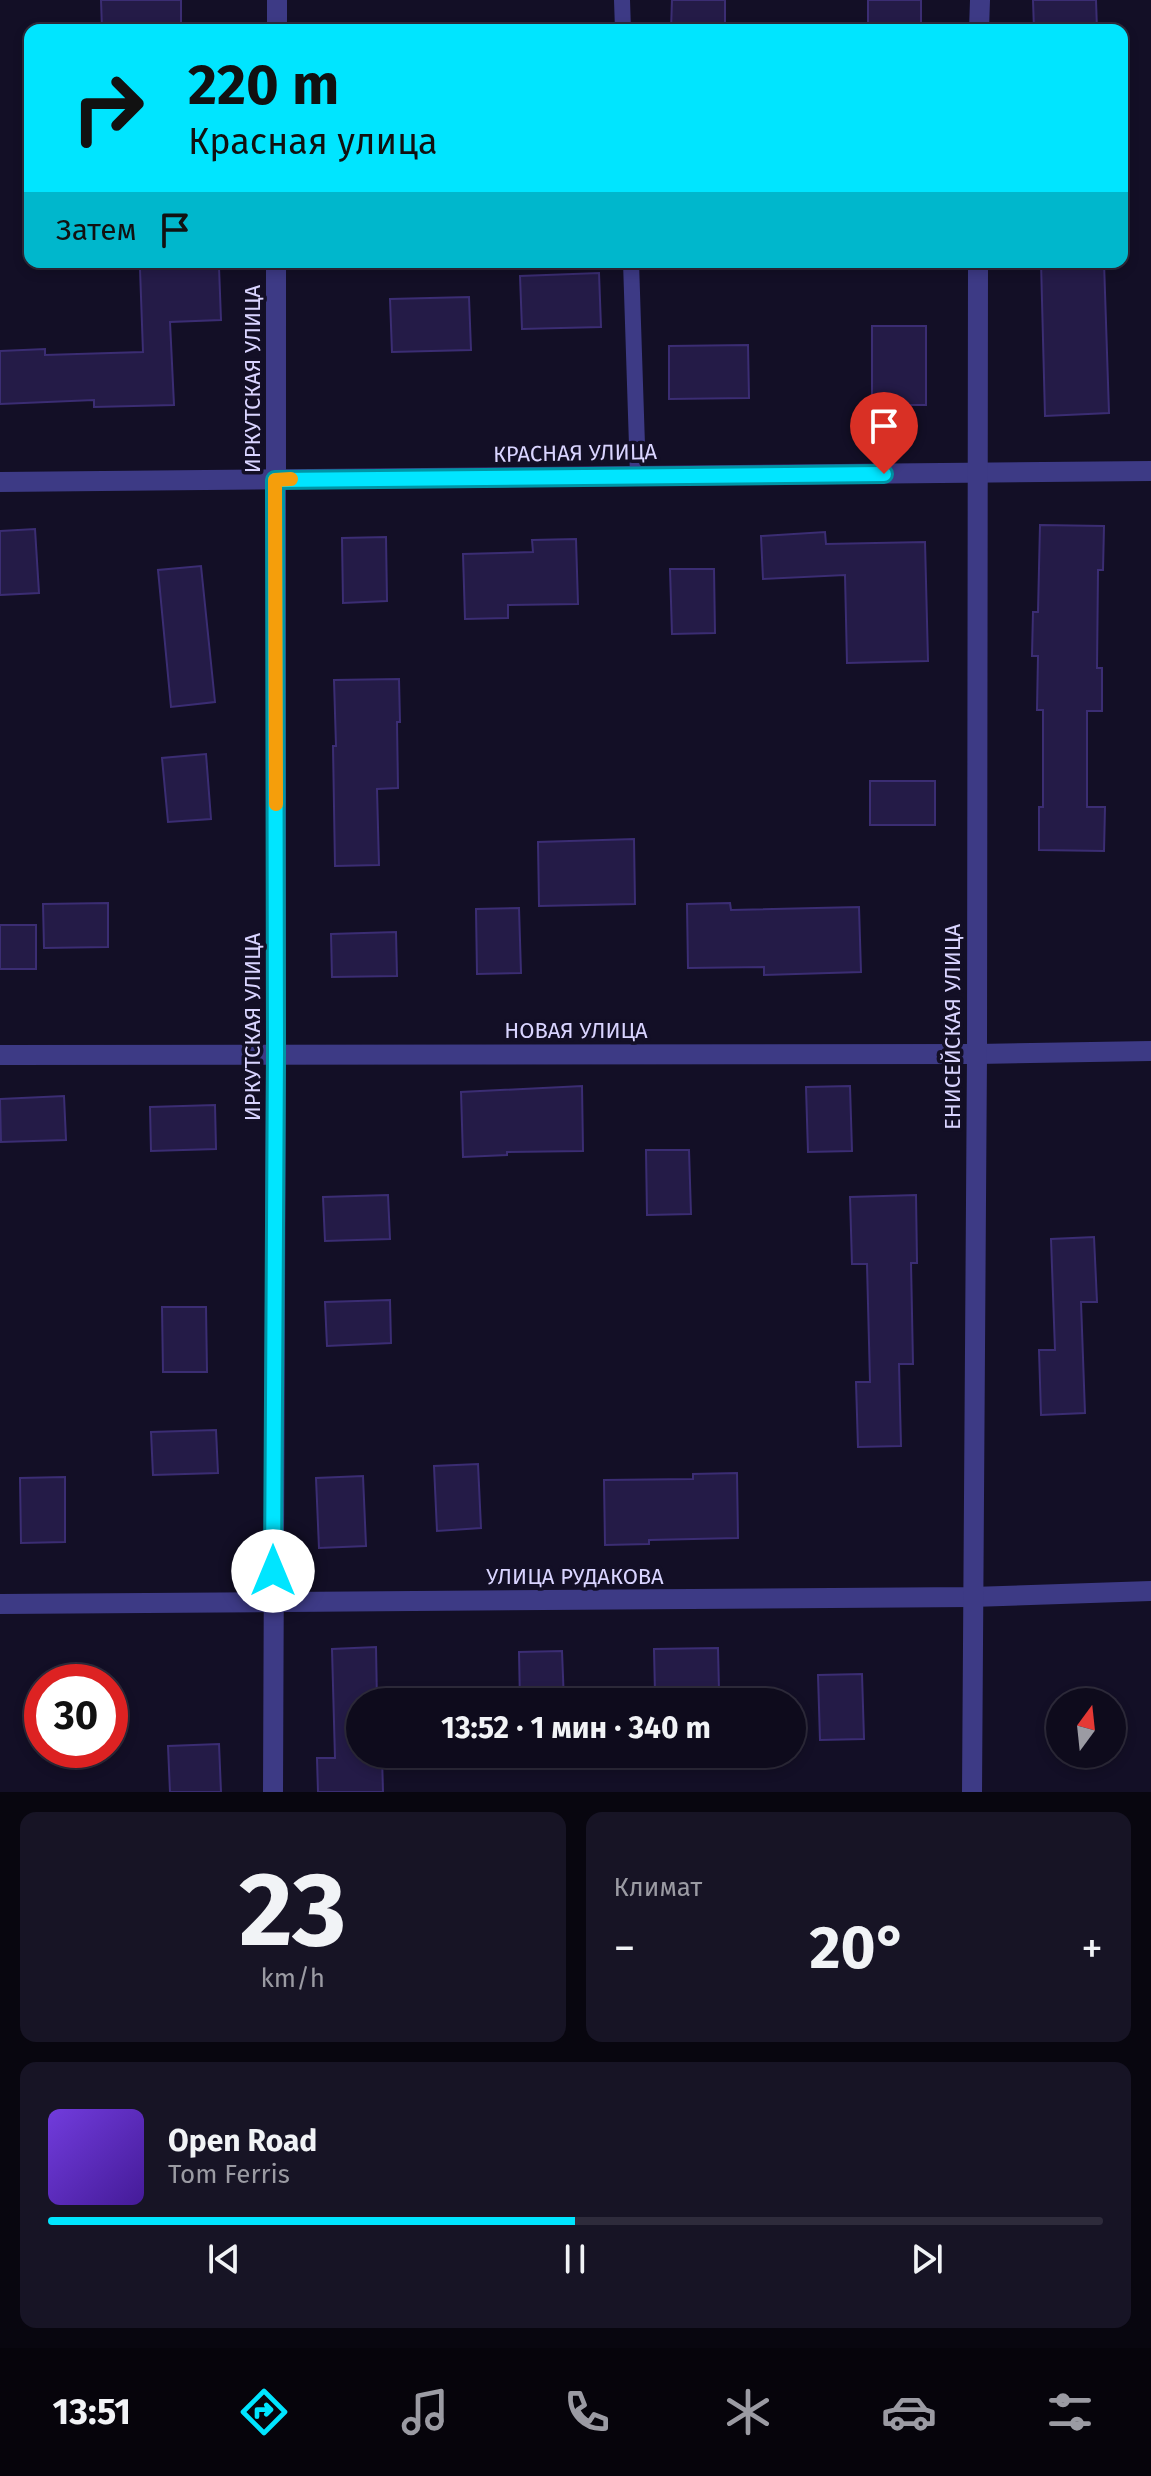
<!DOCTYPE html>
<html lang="ru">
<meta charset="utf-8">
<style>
body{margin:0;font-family:"Fira Sans",sans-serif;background:#171425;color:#f1f3f6;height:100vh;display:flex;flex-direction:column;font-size:30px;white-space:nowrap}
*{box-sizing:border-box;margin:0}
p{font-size:26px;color:#9b9ba3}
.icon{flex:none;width:44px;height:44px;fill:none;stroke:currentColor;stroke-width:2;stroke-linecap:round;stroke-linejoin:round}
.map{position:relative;height:1792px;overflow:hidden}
.drawer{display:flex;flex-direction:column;gap:20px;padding:20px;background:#08060f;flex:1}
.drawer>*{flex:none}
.top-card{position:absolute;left:24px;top:24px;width:1104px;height:244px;border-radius:16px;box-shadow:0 4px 12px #0003,0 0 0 2px #2e2b3b;background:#00e5ff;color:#111;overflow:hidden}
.needle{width:52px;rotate:15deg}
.buttons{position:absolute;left:1046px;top:1688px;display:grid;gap:16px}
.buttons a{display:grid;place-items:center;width:80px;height:80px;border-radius:50%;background:#0e0b1c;box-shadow:0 4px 12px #0003,0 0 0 2px #2e2b3b;font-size:40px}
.speed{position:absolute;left:24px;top:1664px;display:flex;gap:16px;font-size:40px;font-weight:700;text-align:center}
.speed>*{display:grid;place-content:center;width:104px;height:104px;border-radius:50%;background:#0e0b1c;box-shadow:0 4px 12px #0003,0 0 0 2px #2e2b3b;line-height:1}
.speed .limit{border:12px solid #d22;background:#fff;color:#111}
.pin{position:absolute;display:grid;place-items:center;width:68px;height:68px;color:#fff;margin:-82px -34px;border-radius:50% 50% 50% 0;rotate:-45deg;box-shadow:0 0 8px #0007}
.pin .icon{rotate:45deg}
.me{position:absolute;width:88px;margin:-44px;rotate:0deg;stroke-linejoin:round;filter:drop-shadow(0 0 6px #0008)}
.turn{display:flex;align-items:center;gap:28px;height:168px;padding:0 32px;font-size:36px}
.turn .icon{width:104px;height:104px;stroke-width:2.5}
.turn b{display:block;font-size:56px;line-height:68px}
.then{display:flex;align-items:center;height:76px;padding:0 32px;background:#0003;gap:16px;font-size:30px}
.big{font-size:60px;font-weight:700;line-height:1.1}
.drawer .tile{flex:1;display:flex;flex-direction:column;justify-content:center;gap:12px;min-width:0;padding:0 28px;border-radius:16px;background:#171425}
.drawer .dial{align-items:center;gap:0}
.dial b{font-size:104px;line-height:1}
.song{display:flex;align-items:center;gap:24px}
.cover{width:96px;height:96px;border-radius:12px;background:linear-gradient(135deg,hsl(260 70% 55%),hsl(260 70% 35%))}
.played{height:8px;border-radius:4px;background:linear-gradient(90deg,#00e5ff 50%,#2e2b3b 50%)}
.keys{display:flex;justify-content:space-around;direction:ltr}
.heat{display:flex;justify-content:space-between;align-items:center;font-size:44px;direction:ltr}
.drawer .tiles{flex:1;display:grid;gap:20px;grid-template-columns:1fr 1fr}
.tile:last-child{grid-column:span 2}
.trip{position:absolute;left:346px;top:1688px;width:460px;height:80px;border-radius:40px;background:#0e0b1c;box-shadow:0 4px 12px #0003,0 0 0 2px #2e2b3b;font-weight:700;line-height:80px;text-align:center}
.tab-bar{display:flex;height:128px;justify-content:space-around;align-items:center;background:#06040b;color:#9b9ba3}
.tab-bar .icon{width:56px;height:56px}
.tab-bar .current{color:#00e5ff}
.tab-bar b{font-size:36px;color:#f1f3f6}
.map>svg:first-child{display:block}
.building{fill:#241b47;stroke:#3b2d73;stroke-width:2}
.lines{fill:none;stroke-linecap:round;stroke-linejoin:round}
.lane{stroke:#3d3a85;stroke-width:16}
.street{stroke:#3d3a85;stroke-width:20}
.route-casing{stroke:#0095a6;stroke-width:20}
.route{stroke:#00e5ff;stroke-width:14}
.slow{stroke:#f59e0b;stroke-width:14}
.labels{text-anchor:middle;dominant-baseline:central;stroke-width:7;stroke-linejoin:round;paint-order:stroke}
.street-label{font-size:22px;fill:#d9d4ff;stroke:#130f26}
</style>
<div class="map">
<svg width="1151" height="1792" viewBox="0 0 1151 1792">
<rect width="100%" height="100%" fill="#130f26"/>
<g class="building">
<polygon points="101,0 181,0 181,26 102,29"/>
<polygon points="672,0 725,0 725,30 671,30"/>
<rect x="868" y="0" width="53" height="30"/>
<polygon points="1033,0 1096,0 1097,30 1034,30"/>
<polygon points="1041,262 1104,262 1109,413 1045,416"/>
<polygon points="219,267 221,320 170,322 174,405 94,407 94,400 0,404 0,351 45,349 45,355 143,352 140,269"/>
<polygon points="599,273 601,327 522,329 520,276"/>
<polygon points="469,297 471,350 392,352 390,299"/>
<rect x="872" y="326" width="54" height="79"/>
<polygon points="748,345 749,398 669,399 669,346"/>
<polygon points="1040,525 1104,526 1103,570 1098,570 1097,668 1102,668 1102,711 1087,711 1087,807 1105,807 1104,851 1039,850 1039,807 1043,807 1043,710 1037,710 1038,656 1032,656 1033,612 1038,612"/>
<polygon points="35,529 39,593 0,595 0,531"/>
<polygon points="825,532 826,544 925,542 928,661 847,663 845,575 763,579 761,536"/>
<polygon points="386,537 387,601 343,603 342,538"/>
<polygon points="576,539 578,604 508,605 508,618 465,619 463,554 533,552 532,540"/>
<polygon points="201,566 215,702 171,707 158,570"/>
<polygon points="670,569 714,569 715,633 672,634"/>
<polygon points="399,679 400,722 397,722 398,788 377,789 379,865 335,866 333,746 336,746 334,680"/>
<polygon points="206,754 211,819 168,822 162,758"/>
<rect x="870" y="781" width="65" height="44"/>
<polygon points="634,839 635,904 539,906 538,842"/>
<polygon points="108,903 108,947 44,948 43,904"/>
<polygon points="730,903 731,910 859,907 861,972 764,975 764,967 688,968 687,904"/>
<polygon points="519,908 521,973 477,974 476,909"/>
<rect x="0" y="925" width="36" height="44"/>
<polygon points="396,932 397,976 332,977 331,934"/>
<polygon points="582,1086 583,1151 507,1152 507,1155 463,1157 461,1092"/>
<polygon points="850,1086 852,1151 808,1152 806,1087"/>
<polygon points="64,1096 66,1140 1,1142 0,1099"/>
<polygon points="215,1105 216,1149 151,1151 150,1107"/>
<polygon points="646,1150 689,1150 691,1214 647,1215"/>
<polygon points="388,1195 390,1239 325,1241 323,1197"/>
<polygon points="916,1195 917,1263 911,1263 913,1364 899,1364 901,1446 858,1447 856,1382 870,1382 867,1264 852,1264 850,1197"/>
<polygon points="1094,1237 1097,1302 1081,1302 1085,1413 1041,1415 1039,1350 1055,1350 1051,1239"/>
<polygon points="390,1300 391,1343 327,1346 325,1302"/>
<polygon points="162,1307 206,1307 207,1372 163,1372"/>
<polygon points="216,1430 218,1473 153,1475 151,1432"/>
<polygon points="478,1464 481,1528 437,1531 434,1466"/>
<polygon points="737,1473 738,1538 649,1540 649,1544 605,1545 604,1480 693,1479 693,1474"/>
<polygon points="363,1476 366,1546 319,1548 316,1478"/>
<polygon points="65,1477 65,1542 21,1543 20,1478"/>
<polygon points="376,1647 377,1702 360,1702 360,1757 382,1756 383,1792 318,1792 317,1758 335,1758 332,1649"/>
<polygon points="718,1648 719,1691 655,1693 654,1649"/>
<polygon points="562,1651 564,1702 520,1702 519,1652"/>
<polygon points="862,1674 864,1739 820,1740 818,1675"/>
<polygon points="219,1744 221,1792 170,1792 168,1746"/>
</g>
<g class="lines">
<g class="lane">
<polyline points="622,0 623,30"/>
<polyline points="631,262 638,476"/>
</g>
<g class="street">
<polyline points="277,30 277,0"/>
<polyline points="979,30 980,0"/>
<polyline points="0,482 1151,471"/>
<polyline points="0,1055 977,1054 1151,1051"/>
<polyline points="0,1604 972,1597 1151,1591"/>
<polyline points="273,1792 276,1053 276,262"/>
<polyline points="972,1792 977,1054 978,262"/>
</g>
</g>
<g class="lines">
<defs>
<polyline id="route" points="273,1571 276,1053 275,480 884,474"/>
</defs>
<use href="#route" class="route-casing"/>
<use href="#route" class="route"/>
<polyline class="slow" points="276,804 275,480 291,479"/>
</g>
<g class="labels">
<g class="street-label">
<text transform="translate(252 379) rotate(-90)">ИРКУТСКАЯ УЛИЦА</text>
<text transform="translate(575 453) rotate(-1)">КРАСНАЯ УЛИЦА</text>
<text transform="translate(252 1027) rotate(-90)">ИРКУТСКАЯ УЛИЦА</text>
<text transform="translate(952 1027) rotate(-90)">ЕНИСЕЙСКАЯ УЛИЦА</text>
<text x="576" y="1030">НОВАЯ УЛИЦА</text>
<text x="575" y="1576">УЛИЦА РУДАКОВА</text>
</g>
</g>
</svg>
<div class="buttons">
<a><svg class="needle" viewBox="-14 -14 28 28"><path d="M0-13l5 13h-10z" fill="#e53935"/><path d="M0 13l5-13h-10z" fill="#9b9ba3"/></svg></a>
</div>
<div class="speed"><div class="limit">30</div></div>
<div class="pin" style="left:884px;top:474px;background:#d93025"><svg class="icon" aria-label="arrive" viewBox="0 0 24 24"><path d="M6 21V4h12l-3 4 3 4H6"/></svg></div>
<svg class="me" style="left:273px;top:1571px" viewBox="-20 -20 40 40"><circle r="19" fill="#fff"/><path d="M0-13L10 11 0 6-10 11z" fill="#00e5ff"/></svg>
<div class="trip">13:52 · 1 мин · 340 m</div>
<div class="top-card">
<div class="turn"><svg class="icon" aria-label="right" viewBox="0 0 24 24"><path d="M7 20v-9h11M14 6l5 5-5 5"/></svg><div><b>220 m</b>Красная улица</div></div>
<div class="then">Затем<svg class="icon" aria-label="arrive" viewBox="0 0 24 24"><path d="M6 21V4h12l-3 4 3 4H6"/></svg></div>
</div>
</div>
<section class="drawer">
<div class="tiles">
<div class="tile dial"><b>23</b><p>km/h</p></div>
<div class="tile"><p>Климат</p>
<div class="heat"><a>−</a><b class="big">20°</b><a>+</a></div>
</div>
<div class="tile">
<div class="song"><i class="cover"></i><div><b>Open Road</b><p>Tom Ferris</p></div></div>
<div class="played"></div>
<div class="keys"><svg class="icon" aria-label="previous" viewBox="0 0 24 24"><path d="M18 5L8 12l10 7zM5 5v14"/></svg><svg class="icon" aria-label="pause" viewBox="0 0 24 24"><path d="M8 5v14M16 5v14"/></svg><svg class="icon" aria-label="next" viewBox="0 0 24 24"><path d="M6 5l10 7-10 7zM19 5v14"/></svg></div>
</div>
</div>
</section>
<nav class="tab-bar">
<b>13:51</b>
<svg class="icon current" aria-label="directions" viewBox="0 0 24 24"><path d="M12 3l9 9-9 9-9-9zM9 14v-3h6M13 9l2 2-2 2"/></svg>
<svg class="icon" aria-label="music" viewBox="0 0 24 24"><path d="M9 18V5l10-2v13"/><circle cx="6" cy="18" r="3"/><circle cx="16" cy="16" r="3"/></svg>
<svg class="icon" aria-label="phone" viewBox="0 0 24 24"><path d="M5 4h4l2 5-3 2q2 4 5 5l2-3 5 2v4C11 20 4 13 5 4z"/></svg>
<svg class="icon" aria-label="climate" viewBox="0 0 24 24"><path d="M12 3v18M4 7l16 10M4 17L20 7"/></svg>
<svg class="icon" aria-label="car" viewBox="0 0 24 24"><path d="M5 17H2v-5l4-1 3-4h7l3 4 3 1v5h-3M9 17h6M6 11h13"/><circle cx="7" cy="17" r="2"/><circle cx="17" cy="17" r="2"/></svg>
<svg class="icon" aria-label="filters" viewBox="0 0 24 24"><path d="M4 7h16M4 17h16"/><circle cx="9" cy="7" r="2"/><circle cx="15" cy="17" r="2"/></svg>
</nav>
